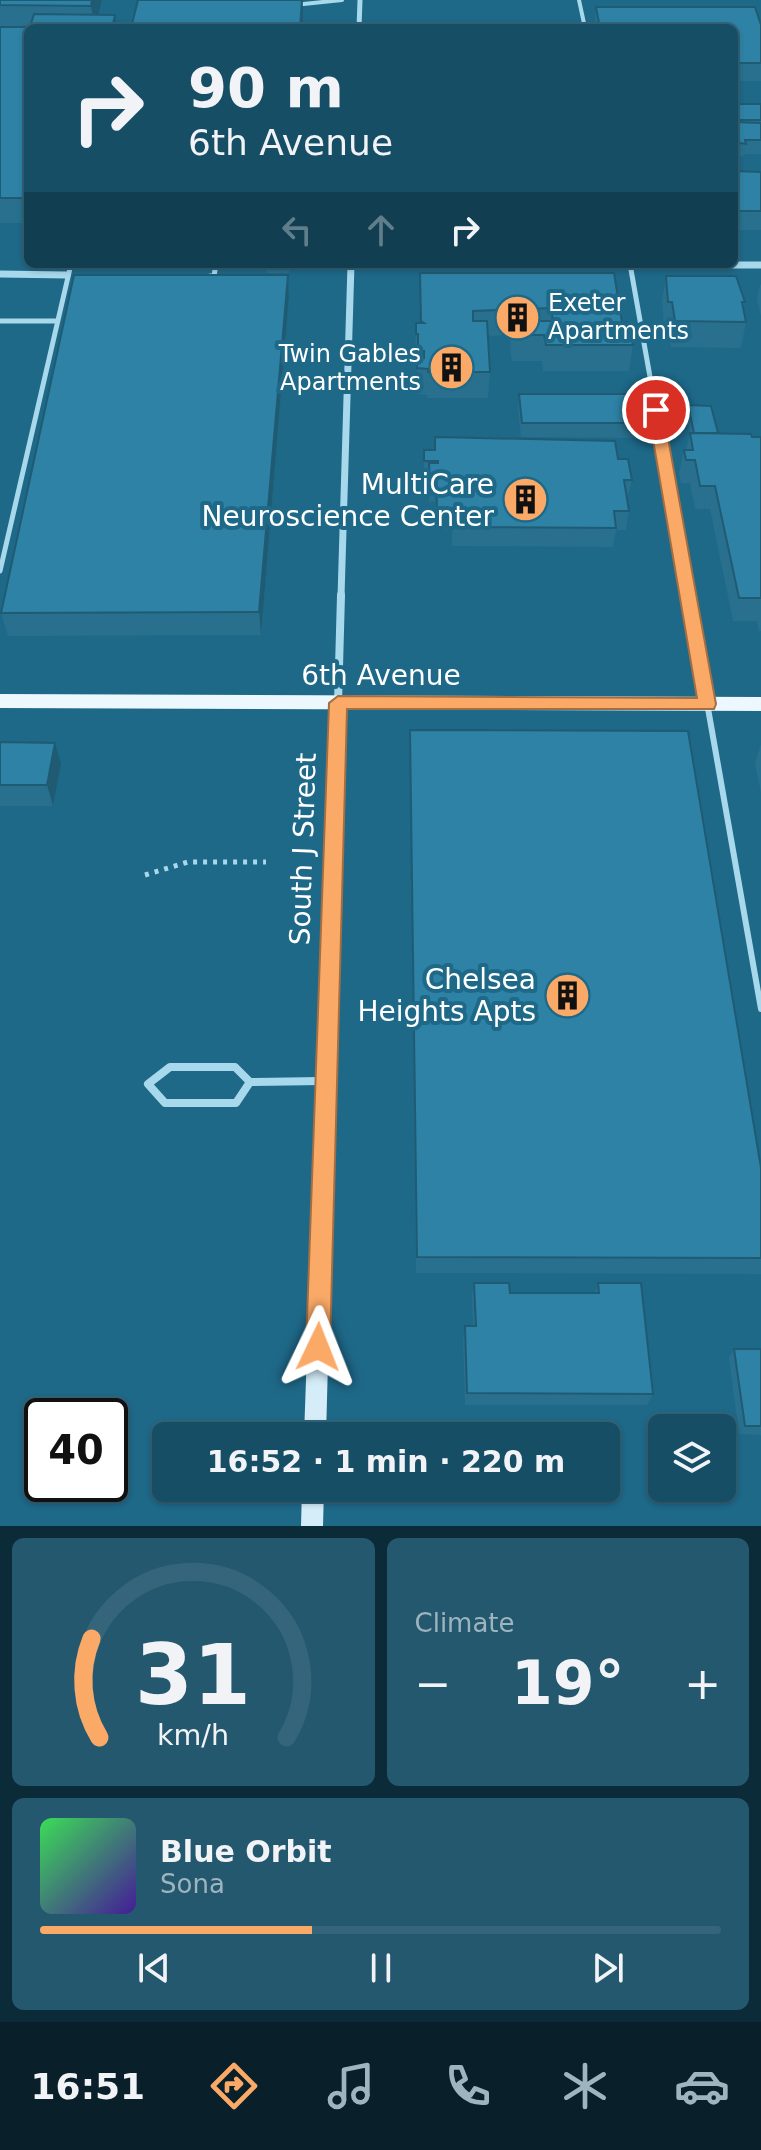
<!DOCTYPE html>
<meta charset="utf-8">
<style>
body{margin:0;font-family:"DejaVu Sans",sans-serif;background:#23586f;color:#f1f3f6;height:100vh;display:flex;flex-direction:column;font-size:30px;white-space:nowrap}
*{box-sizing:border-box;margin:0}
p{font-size:26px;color:#9eb4bf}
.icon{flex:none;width:44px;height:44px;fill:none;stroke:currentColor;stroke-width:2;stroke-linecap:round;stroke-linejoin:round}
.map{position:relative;height:1526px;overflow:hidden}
.sheet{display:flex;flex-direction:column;gap:12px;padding:12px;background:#0c2b38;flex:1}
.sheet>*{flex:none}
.banner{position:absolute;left:24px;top:24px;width:714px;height:244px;border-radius:12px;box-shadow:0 2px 6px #0004,0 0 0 2px #35657a;background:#164e66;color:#f1f3f6;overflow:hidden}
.tools{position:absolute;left:648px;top:1414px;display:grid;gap:16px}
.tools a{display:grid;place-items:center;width:88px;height:88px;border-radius:12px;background:#164e66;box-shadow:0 2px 6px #0004,0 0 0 2px #35657a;font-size:40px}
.speed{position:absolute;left:24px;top:1398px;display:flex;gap:16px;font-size:40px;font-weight:700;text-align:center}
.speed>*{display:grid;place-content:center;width:104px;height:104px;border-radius:50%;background:#164e66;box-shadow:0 2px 6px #0004,0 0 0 2px #35657a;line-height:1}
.speed .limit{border:4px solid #111;border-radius:12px;background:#fff;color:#111}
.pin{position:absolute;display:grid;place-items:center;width:68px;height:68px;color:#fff;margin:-34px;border:4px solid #fff;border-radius:50%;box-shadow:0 2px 8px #0007}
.me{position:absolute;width:88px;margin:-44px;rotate:2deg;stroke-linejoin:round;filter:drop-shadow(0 0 6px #0008)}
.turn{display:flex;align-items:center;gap:28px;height:168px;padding:0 32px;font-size:36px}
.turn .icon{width:104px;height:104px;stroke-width:2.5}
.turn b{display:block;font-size:56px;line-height:68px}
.lanes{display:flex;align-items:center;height:76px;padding:0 32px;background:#0003;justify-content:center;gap:40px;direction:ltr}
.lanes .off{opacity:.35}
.big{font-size:60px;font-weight:600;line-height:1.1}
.sheet .widget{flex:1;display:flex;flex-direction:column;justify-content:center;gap:12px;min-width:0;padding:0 28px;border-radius:12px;background:#23586f}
.sheet .dial{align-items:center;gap:0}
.dial svg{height:208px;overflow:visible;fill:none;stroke:#35657a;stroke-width:7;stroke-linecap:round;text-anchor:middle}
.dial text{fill:#f1f3f6;stroke:none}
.song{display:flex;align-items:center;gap:24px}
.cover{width:96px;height:96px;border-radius:12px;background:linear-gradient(135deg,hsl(130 70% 55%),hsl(260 70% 35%))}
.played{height:8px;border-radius:4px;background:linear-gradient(90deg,#faa967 40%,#35657a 40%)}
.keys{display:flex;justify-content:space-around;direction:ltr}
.heat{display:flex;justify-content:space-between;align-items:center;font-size:44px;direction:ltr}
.sheet .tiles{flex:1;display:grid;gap:12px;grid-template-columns:1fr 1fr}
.widget:last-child{grid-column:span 2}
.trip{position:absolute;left:152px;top:1422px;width:468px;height:80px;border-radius:12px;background:#164e66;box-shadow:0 2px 6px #0004,0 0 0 2px #35657a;font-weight:600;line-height:80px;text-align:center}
.tabs{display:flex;height:128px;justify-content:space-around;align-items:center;background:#091f29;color:#9eb4bf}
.tabs .icon{width:56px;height:56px}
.tabs .on{color:#faa967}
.tabs b{font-size:36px;color:#f1f3f6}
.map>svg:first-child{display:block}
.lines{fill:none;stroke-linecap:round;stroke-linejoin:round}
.path{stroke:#a8d8eb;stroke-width:5;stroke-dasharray:4 6;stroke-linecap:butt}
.lane-far3{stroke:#a8d8eb;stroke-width:4}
.lane-far2{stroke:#a8d8eb;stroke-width:5}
.lane-far1{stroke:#a8d8eb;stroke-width:6}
.lane{stroke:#a8d8eb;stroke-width:8}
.street-far2{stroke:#a8d8eb;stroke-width:5}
.street-far1{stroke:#a8d8eb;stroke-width:7}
.street{stroke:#a8d8eb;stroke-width:8}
.secondary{fill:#d4edf8;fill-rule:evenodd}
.primary{fill:#ecf8fe;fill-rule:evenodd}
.wall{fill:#28708e}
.shaded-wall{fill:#205b74}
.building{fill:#2e82a5;stroke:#205b74;stroke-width:2}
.route{fill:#faa967;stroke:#a26e43;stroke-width:2}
.labels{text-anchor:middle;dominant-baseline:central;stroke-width:8;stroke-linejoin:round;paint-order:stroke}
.far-poi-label{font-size:24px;fill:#fff;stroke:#1e6888;text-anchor:start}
.poi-label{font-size:28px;fill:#fff;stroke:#1e6888;text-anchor:end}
.street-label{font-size:28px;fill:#fff;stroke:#1e6888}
</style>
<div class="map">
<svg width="761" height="1526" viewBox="0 0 761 1526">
<rect width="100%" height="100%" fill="#1e6888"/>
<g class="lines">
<polyline class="path" points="145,875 188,862 266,862"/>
<g class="lane-far3">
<polyline points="579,0 585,28"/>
<polyline points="294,5 342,0"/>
</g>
<g class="lane-far2">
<polyline points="630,264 689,597"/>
<polyline points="210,276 214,276 216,264"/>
<polyline points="0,321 57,321"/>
<polyline points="0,571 71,264"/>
</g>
<polyline class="lane-far1" points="688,595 761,1009"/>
<g class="lane">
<polygon points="170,1067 235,1067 250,1082 236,1103 165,1103 148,1084"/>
<polyline points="250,1082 322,1081"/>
</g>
<g class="street-far2">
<polyline points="359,28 360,0"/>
<polyline points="351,265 761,265"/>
</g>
<g class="street-far1">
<polyline points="351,265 761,265"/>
<polyline points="0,274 67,275"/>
<polyline points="341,597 351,264"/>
</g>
<polyline class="street" points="338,703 341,595"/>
<g class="secondary">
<polygon points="338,697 346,703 326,1436 304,1436 330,703"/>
<polygon points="302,1488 324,1488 323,1526 301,1526"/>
</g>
<polygon class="primary" points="0,694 761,697 761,711 0,708"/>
</g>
<g class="wall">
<polygon points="0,0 102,0 98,15 115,15 117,28 28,28 28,223 0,223"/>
<polygon points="596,7 761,25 761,81 734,81 734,28 595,28"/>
<polygon points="734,104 761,104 761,154 744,154 743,157 734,156"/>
<polygon points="734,171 761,172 761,230 734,230"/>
<polygon points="267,264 290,264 289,273 267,273"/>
<polygon points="420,273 622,322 633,345 629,371 543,371 542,361 512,361 510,347 511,335 488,336 490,372 488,398 427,398 428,395 417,394 417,360 415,360 416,323 420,323"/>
<polygon points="288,275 289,297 261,635 8,636 1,613"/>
<polygon points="666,276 745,302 743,309 746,322 741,348 671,347 667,328 664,328 662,301"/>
<polygon points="760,285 761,285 761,316 757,299"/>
<polygon points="519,394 643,423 640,438 521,437 518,408"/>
<polygon points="688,405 718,433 761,437 761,631 759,631 757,621 733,621 710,509 695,509 690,483 681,483 679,473 684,450 686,450 690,433 686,413"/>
<polygon points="435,437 618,459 632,480 627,499 629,511 626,530 616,530 613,547 452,546 452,530 436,529 435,502 429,502 429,480 424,480 424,450 434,450"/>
<polygon points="410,730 761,1168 761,1274 416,1273"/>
<polygon points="0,742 61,764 53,806 0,806"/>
<polygon points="761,744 761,793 755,763"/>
<polygon points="474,1283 510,1293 595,1293 598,1283 653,1394 647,1405 465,1405 463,1339 465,1326 473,1326 472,1297"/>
<polygon points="734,1349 761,1349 761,1435 739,1434 729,1358"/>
</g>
<g class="shaded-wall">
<polygon points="92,0 102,0 95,28 91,6"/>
<polygon points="303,0 303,28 300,28"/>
<polygon points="115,15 117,28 112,28"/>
<polygon points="288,275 289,297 261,635 259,612"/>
<polygon points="55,743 61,764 53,806 47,785"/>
</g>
<g class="building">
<polygon points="0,0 92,0 91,6 0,5"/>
<polygon points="138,0 302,0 300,28 131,28"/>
<polygon points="596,7 755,7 761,25 761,63 734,63 734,28 600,28"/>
<polygon points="34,14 115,15 112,28 28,28 28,198 0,198 0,27 30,27"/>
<rect x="734" y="104" width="27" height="16"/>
<polygon points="734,122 761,123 761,140 745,140 746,144 734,142"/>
<polygon points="734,171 761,172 761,211 734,211"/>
<polygon points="267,264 289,264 288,266 267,266"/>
<polygon points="420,273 614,273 622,322 629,322 633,345 546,345 544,335 514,335 512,321 553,321 551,308 473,311 473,321 487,321 490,372 428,372 428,369 417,368 417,357 424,358 424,351 418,351 418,334 416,334 416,323 424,323 421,321"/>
<polygon points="74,275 288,275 259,612 1,613"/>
<polygon points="666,276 736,276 745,302 742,302 746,322 675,321 672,302 668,302"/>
<polygon points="519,394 638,394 643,423 522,423"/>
<polygon points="688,405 711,406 718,433 694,433"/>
<polygon points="690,433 751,434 752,437 761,437 761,598 739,598 715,486 700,486 695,460 686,460 684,450 693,450"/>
<polygon points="435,437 615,441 618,459 628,459 632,480 624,480 629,511 614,511 616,528 453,527 453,510 437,510 436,482 430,482 429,463 438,463 438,461 424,461 424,450 435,450"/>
<polygon points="410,730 688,731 761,1168 761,1258 417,1257"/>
<polygon points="0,742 55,743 47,785 0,785"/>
<polygon points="474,1283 509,1283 510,1293 599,1293 598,1283 641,1283 653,1394 467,1393 465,1326 476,1326"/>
<polygon points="734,1349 761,1349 761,1426 745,1426"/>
</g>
<polygon class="route" points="656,406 663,410 716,704 714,709 347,709 330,1347 326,1356 318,1359 309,1356 306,1347 329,703 338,696 697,698 648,410"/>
<defs>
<symbol id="building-disc" viewBox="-11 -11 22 22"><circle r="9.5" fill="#faa967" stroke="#1e6888"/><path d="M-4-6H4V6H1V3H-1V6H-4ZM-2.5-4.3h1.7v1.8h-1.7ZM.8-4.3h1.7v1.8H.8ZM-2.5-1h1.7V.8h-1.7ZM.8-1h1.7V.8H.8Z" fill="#111"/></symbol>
</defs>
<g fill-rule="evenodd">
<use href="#building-disc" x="492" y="292" width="51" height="51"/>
<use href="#building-disc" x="426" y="342" width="51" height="51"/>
<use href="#building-disc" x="500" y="474" width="51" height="51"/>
<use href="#building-disc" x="542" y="970" width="51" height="51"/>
</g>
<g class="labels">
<g class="far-poi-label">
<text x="548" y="303">Exeter<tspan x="548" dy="28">Apartments</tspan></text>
<text x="421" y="354" text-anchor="end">Twin Gables<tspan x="421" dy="28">Apartments</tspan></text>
</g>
<g class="poi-label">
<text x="494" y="484">MultiCare<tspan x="494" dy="32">Neuroscience Center</tspan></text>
<text x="536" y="979">Chelsea<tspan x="536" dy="32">Heights Apts</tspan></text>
</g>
<g class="street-label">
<text x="381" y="675">6th Avenue</text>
<text transform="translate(303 849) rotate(-88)">South J Street</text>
</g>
</g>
</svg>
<div class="tools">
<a><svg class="icon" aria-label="layers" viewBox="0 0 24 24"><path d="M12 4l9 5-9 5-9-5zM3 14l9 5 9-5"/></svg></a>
</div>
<div class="speed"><div class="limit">40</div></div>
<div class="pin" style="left:656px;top:410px;background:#d93025"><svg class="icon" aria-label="arrive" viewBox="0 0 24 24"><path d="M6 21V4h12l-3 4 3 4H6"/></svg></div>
<svg class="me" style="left:318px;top:1347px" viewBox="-20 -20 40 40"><path d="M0-17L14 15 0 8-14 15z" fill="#faa967" stroke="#fff" stroke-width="4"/></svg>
<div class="trip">16:52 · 1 min · 220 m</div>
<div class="banner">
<div class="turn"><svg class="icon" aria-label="right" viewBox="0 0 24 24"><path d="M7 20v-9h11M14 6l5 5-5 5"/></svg><div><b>90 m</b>6th Avenue</div></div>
<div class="lanes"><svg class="icon off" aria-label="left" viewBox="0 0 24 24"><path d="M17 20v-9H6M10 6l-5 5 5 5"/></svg><svg class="icon off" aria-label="ahead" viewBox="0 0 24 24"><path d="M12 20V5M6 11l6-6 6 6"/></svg><svg class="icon" aria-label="right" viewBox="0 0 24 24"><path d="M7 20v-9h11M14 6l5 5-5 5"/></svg></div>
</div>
</div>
<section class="sheet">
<div class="tiles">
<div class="widget dial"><svg viewBox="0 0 100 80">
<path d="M14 69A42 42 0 1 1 86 69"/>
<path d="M14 69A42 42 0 0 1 11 31" stroke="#faa967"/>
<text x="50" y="56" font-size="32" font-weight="700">31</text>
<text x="50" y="72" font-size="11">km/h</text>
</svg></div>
<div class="widget"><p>Climate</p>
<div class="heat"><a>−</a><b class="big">19°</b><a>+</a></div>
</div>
<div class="widget">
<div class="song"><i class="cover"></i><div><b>Blue Orbit</b><p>Sona</p></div></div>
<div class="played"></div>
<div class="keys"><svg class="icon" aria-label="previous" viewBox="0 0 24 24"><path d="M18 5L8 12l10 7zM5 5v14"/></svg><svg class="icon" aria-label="pause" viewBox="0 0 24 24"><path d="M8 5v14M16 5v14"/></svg><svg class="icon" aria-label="next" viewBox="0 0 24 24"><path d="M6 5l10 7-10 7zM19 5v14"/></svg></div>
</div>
</div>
</section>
<nav class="tabs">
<b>16:51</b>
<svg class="icon on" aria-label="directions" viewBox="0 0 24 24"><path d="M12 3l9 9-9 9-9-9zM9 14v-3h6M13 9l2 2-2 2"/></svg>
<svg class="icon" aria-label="music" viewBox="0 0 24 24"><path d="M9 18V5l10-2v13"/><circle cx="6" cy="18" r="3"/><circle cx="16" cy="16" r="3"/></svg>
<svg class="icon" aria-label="phone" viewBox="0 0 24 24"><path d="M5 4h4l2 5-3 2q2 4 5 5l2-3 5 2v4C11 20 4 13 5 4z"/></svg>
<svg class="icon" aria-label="climate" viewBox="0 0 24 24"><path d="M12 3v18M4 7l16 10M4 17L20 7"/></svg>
<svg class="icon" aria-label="car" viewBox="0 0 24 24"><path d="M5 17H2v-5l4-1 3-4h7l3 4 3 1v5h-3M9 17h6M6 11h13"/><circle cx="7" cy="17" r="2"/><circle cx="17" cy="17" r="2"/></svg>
</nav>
